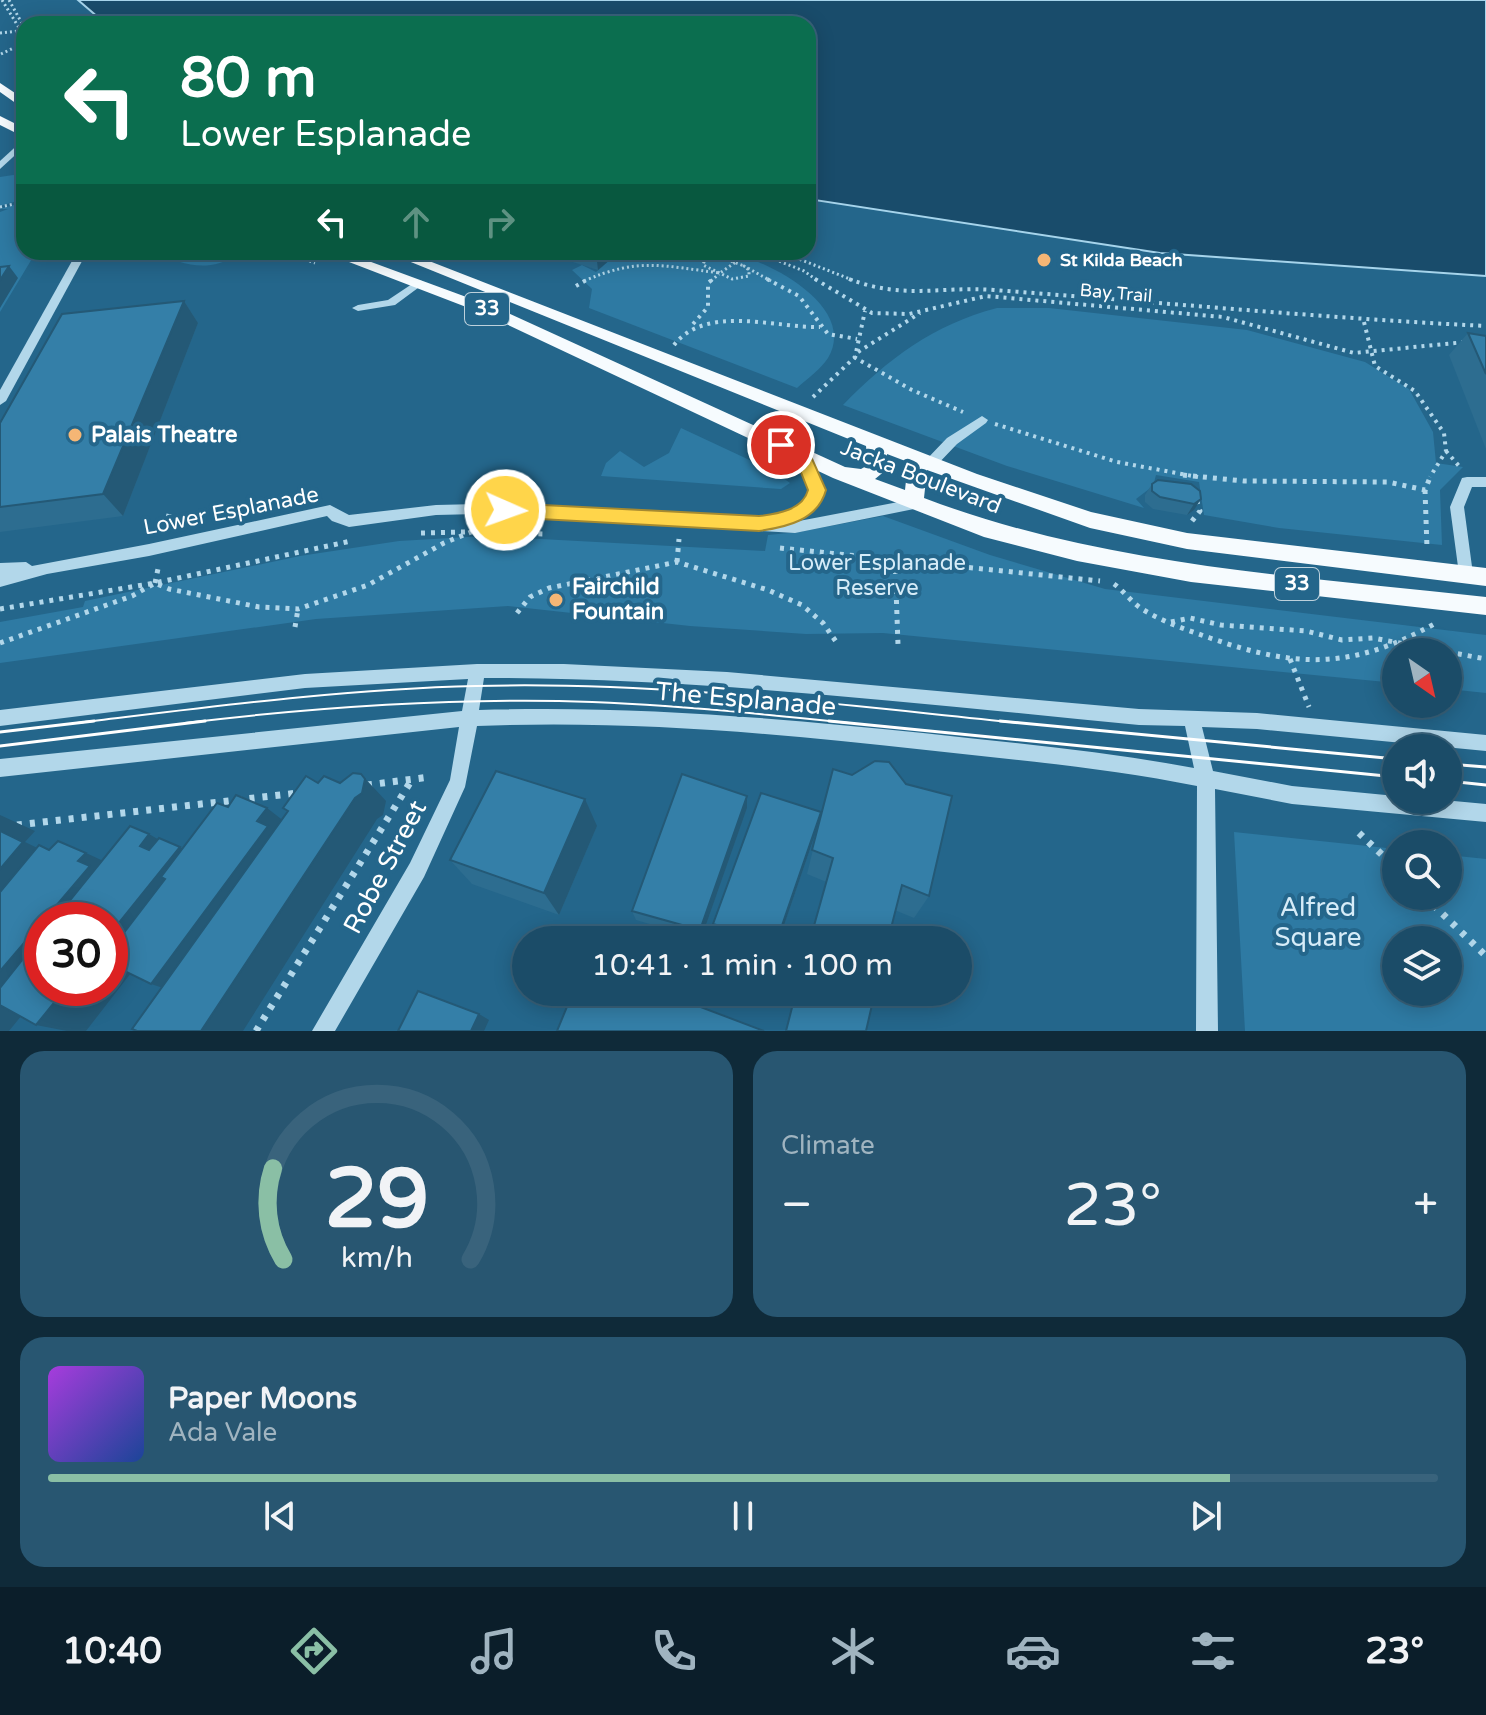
<!DOCTYPE html>
<meta charset="utf-8">
<style>
body{margin:0;font-family:"Varela Round",sans-serif;background:#285671;color:#f1f3f6;height:100vh;display:flex;flex-direction:column;font-size:30px;white-space:nowrap}
*{box-sizing:border-box;margin:0}
p{font-size:26px;color:#a0b4c0}
.icon{flex:none;width:44px;height:44px;fill:none;stroke:currentColor;stroke-width:2;stroke-linecap:round;stroke-linejoin:round}
.map{position:relative;height:1031px;overflow:hidden}
.drawer{display:flex;flex-direction:column;gap:20px;padding:20px;background:#0f2a39;flex:1}
.drawer>*{flex:none}
.hud{position:absolute;left:16px;top:16px;width:800px;height:244px;border-radius:24px;box-shadow:0 4px 20px #0003,0 0 0 2px #39637c;background:#0b6e4f;color:#fff;overflow:hidden}
.needle{width:52px;rotate:146deg}
.fabs{position:absolute;left:1382px;top:638px;display:grid;gap:16px}
.fabs a{display:grid;place-items:center;width:80px;height:80px;border-radius:50%;background:#1b4c68;box-shadow:0 4px 20px #0003,0 0 0 2px #39637c;font-size:40px}
.speed{position:absolute;left:24px;top:902px;display:flex;gap:16px;font-size:40px;font-weight:700;text-align:center}
.speed>*{display:grid;place-content:center;width:104px;height:104px;border-radius:50%;background:#1b4c68;box-shadow:0 4px 20px #0003,0 0 0 2px #39637c;line-height:1}
.speed .limit{border:12px solid #d22;background:#fff;color:#111}
.pin{position:absolute;display:grid;place-items:center;width:68px;height:68px;color:#fff;margin:-34px;border:4px solid #fff;border-radius:50%;box-shadow:0 2px 8px #0007}
.me{position:absolute;width:88px;margin:-44px;rotate:92deg;stroke-linejoin:round;filter:drop-shadow(0 0 6px #0008)}
.turn{display:flex;align-items:center;gap:28px;height:168px;padding:0 32px;font-size:36px}
.turn .icon{width:104px;height:104px;stroke-width:2.5}
.turn b{display:block;font-size:56px;line-height:68px}
.lanes{display:flex;align-items:center;height:76px;padding:0 32px;background:#0003;justify-content:center;gap:40px;direction:ltr}
.lanes .off{opacity:.35}
.big{font-size:60px;font-weight:600;line-height:1.1}
.drawer .card{flex:1;display:flex;flex-direction:column;justify-content:center;gap:12px;min-width:0;padding:0 28px;border-radius:24px;background:#285671}
.drawer .dial{align-items:center;gap:0}
.dial svg{height:208px;overflow:visible;fill:none;stroke:#39637c;stroke-width:7;stroke-linecap:round;text-anchor:middle}
.dial text{fill:#f1f3f6;stroke:none}
.song{display:flex;align-items:center;gap:24px}
.cover{width:96px;height:96px;border-radius:12px;background:linear-gradient(135deg,hsl(280 70% 55%),hsl(220 70% 35%))}
.played{height:8px;border-radius:4px;background:linear-gradient(90deg,#8abfa5 85%,#39637c 85%)}
.keys{display:flex;justify-content:space-around;direction:ltr}
.heat{display:flex;justify-content:space-between;align-items:center;font-size:44px;direction:ltr}
.drawer .tiles{flex:1;display:grid;gap:20px;grid-template-columns:1fr 1fr}
.card:last-child{grid-column:span 2}
.trip{position:absolute;left:512px;top:926px;width:460px;height:80px;border-radius:40px;background:#1b4c68;box-shadow:0 4px 20px #0003,0 0 0 2px #39637c;font-weight:600;line-height:80px;text-align:center}
.tab-bar{display:flex;height:128px;justify-content:space-around;align-items:center;background:#0b1e2a;color:#a0b4c0}
.tab-bar .icon{width:56px;height:56px}
.tab-bar .selected{color:#8abfa5}
.tab-bar b{font-size:36px;color:#f1f3f6}
.map>svg:first-child{display:block}
.green{fill:#2e7aa3;fill-rule:evenodd}
.water{fill:#194c6b;stroke:#a6d4eb;stroke-width:2}
.lines{fill:none;stroke-linecap:round;stroke-linejoin:round}
.path-far3{stroke:#b2d7ea;stroke-width:3;stroke-dasharray:2 3;stroke-linecap:butt}
.path-far2{stroke:#b2d7ea;stroke-width:4;stroke-dasharray:3 5;stroke-linecap:butt}
.path-far1{stroke:#b2d7ea;stroke-width:5;stroke-dasharray:4 6;stroke-linecap:butt}
.path{stroke:#b2d7ea;stroke-width:7;stroke-dasharray:5 8;stroke-linecap:butt}
.minor{fill:#b2d7ea;fill-rule:evenodd}
.major{fill:#f6fbfe;fill-rule:evenodd}
.tram-far1{stroke:#fff;stroke-width:2}
.tram{stroke:#fff;stroke-width:3}
.path-bridge{stroke:#b2d7ea;stroke-width:3;stroke-dasharray:2 3;stroke-linecap:butt}
.wall{fill:#2d6d90}
.shaded-wall{fill:#245976}
.building{fill:#347fa8;stroke:#245976;stroke-width:2}
.route{fill:#ffd54a;stroke:#a68a30;stroke-width:2}
.poi-dot{fill:#f5b675;stroke:#24668b;stroke-width:3}
.labels{text-anchor:middle;dominant-baseline:central;stroke-width:8;stroke-linejoin:round;paint-order:stroke}
.far-poi-label{font-size:18px;font-weight:bold;fill:#fff;stroke:#24668b;text-anchor:start}
.far-street-label{font-size:18px;fill:#fff;stroke:#24668b}
.shield{fill:#24668b;stroke:#bdd1dc;stroke-width:2}
.shield-label{font-size:20px;font-weight:bold;fill:#fff}
.poi-label{font-size:22px;font-weight:bold;fill:#fff;stroke:#24668b;text-anchor:start}
.street-label{font-size:22px;fill:#fff;stroke:#24668b}
.park-label{font-size:22px;fill:#d6ecf8;stroke:#24668b}
.near-street-label{font-size:26px;fill:#fff;stroke:#24668b}
.near-park-label{font-size:26px;fill:#d6ecf8;stroke:#24668b}
</style>
<div class="map">
<svg width="1486" height="1031" viewBox="0 0 1486 1031">
<rect width="100%" height="100%" fill="#24668b"/>
<g class="green">
<polygon points="13,175 24,176 24,199 0,206 0,177"/>
<polygon points="24,202 24,252 36,252 0,312 0,212 8,209 0,209"/>
<path d="M142 252H243C201 278 184 260 142 252Z"/>
<path d="M619 252C653 252 699 246 731 253 769 261 858 307 828 358 821 369 807 379 797 388L589 308 592 289 572 270 582 265 596 272Z"/>
<path d="M997 308H1049L1247 330 1365 362 1409 389 1433 432 1436 463 1463 467 1440 490 1442 545 1279 528 1204 515 1199 482 1156 475 1153 486 1136 499 1144 508 1007 466 843 405C889 358 933 325 997 308Z"/>
<polygon points="681,428 775,472 790,483 781,489 601,476 606,463 620,451 644,467 669,453"/>
<polygon points="883,516 990,555 1105,589 1486,635 1486,693 1448,689 1448,652 1396,652 1396,683 883,633 806,634 690,626 508,606 316,619 0,663 0,622 83,607 85,601 300,556 399,541 485,536 765,551 768,535 799,532"/>
<path d="M1234 832 1396 849V896H1448V855L1486 859V1031H1245ZM1396 940H1448V992H1396Z"/>
</g>
<polygon class="water" points="78,0 1486,0 1486,276 1160,253 808,199 808,24 106,24"/>
<g class="lines">
<g class="path-far3">
<polyline points="2,0 24,36"/>
<polyline points="9,0 24,27"/>
<polyline points="26,21 29,24"/>
<polyline points="0,33 19,31"/>
<polyline points="1,54 24,43"/>
<polyline points="0,207 24,202"/>
<polyline points="286,252 315,263"/>
<polyline points="756,252 804,271 818,281"/>
<polyline points="781,252 855,281"/>
<polyline points="717,256 705,259 703,265 732,279 749,276 749,270 744,266 771,281"/>
<path d="M584 281C639 257 663 266 720 273L750 252"/>
<polyline points="711,281 719,274"/>
</g>
<g class="path-far2">
<polyline points="767,279 799,296 828,334 857,339"/>
<polyline points="815,279 872,313 909,314 986,296 1223,317 1354,353 1465,342"/>
<path d="M849 279C904 300 939 286 994 290 1158 302 1321 318 1486 326"/>
<polyline points="576,286 588,279"/>
<polyline points="1364,322 1375,366 1415,391 1444,433 1446,451 1430,477"/>
<polyline points="693,324 708,307 708,283 713,279"/>
<path d="M674 345C706 304 775 328 820 327"/>
<polyline points="858,352 920,313"/>
<polyline points="854,357 912,390 963,412"/>
<polyline points="813,397 855,357 865,311"/>
<polyline points="995,424 1117,462 1198,477"/>
<polyline points="1446,451 1459,466"/>
</g>
<g class="path-far1">
<polyline points="1183,475 1244,481 1388,482 1425,490 1431,475"/>
<polyline points="1425,490 1427,548"/>
<polyline points="1192,521 1200,511 1196,499"/>
<polyline points="166,527 169,514"/>
<polyline points="421,533 466,532"/>
<polyline points="780,548 1100,581"/>
<polyline points="895,560 898,645"/>
<polyline points="677,562 679,539"/>
<polyline points="155,583 159,564"/>
<path d="M1114 584C1124 591 1131 602 1142 609 1163 622 1187 630 1210 638 1299 669 1353 669 1436 623"/>
<polyline points="0,609 155,583 351,541"/>
<polyline points="517,613 530,597 549,588 677,562 768,590 802,605 823,623 837,643"/>
<polyline points="1171,622 1190,618 1221,625 1306,631 1342,640 1373,638 1446,652"/>
<polyline points="295,627 298,609"/>
<polyline points="0,643 132,596 155,583 169,589 259,607 298,609 368,585 444,543 471,532 543,534"/>
<polyline points="1448,652 1486,659"/>
<polyline points="1290,659 1309,707"/>
</g>
<g class="path">
<polyline points="367,785 430,777"/>
<polyline points="17,825 298,793"/>
<polyline points="1359,833 1396,868"/>
<polyline points="1424,896 1486,956"/>
<polyline points="256,1031 411,781"/>
</g>
<g class="minor">
<polygon points="24,139 24,147 0,169 0,161"/>
<polygon points="77,252 87,252 6,401 0,405 0,390"/>
<polygon points="418,280 422,281 422,285 395,305 358,311 352,308 358,305 388,300"/>
<polygon points="982,416 988,420 986,423 957,444 935,467 925,467 923,464 925,461 947,438"/>
<path d="M803 451C811 455 814 464 817 472 826 494 821 511 799 521L914 499 921 504 914 509 795 533 478 514 436 515 349 527 332 521 327 516 149 556 47 574 0 587V563L26 562 32 566 149 544 330 505 349 515 436 505 478 504 769 520 798 509 808 499 807 481 796 456Z"/>
<polygon points="1467,477 1486,477 1486,487 1472,487 1464,507 1473,574 1471,578 1466,580 1461,578 1459,574 1450,507 1462,478"/>
<path d="M477 664H564L727 672 1139 709 1257 713 1486 735V751L1257 729 1202 727 1213 771 1292 786 1396 796V800H1443L1486 804V822L1292 804 1215 789 1218 1031H1196L1197 786C1107 768 1016 760 926 750 774 733 629 720 477 726L465 787 424 877 335 1031H312L410 863 450 780 459 727 0 777V759L462 711 468 679 305 688 0 726V710L305 674ZM484 678C703 678 921 704 1139 725L1185 726 1194 768C1104 751 1013 743 923 733 775 718 628 705 479 710Z"/>
</g>
<g class="major">
<polygon points="0,83 24,99 24,109 0,92"/>
<polygon points="0,116 24,128 24,137 0,125"/>
<path d="M323 252H344L499 309 845 467 861 469 868 465 866 446 386 252H406L977 474 1091 512 1187 533 1486 568V586L1187 549 1090 528 927 470 924 498C1103 566 1297 576 1486 597V615L1191 582 1077 561 984 537 833 478 487 315ZM887 454 908 462 905 490 875 479 886 470Z"/>
</g>
<g class="tram-far1">
<path d="M77 723C210 707 342 689 476 686 658 681 840 705 1020 723"/>
<path d="M185 723C309 708 435 699 559 701 656 703 753 713 849 723"/>
</g>
<g class="tram">
<polyline points="829,721 1396,777"/>
<polyline points="1000,721 1396,759"/>
<polyline points="0,732 94,721"/>
<polyline points="0,746 205,721"/>
<polyline points="1448,764 1486,767"/>
<polyline points="1448,781 1486,785"/>
</g>
<polyline class="path-bridge" points="717,256 744,266"/>
</g>
<g class="wall">
<polygon points="541,252 619,252 598,270"/>
<polygon points="184,301 198,323 123,516 0,532 0,423"/>
<polygon points="1468,333 1486,336 1486,449 1449,355"/>
<polygon points="1152,484 1200,491 1194,510 1187,515 1153,509 1145,502 1145,495"/>
<polygon points="833,769 929,896 914,918 807,874"/>
<polygon points="747,796 747,808 701,939 636,920 632,911"/>
<polygon points="819,823 779,940 738,940 714,933 713,924"/>
<polygon points="597,826 559,915 472,884 450,860"/>
</g>
<g class="shaded-wall">
<polygon points="597,252 619,252 598,270 596,253"/>
<polygon points="9,266 18,278 0,308 0,280"/>
<polygon points="184,301 198,323 123,516 103,494"/>
<polygon points="1201,499 1194,510 1187,515 1194,504"/>
<polygon points="361,774 386,801 383,815 377,819 243,1031 201,1031"/>
<polygon points="747,796 747,808 701,939 700,930"/>
<polygon points="585,799 597,826 559,915 544,893"/>
<polygon points="267,808 294,829 190,997 151,984"/>
<polygon points="821,812 819,823 779,940 777,940"/>
<polygon points="0,815 35,831 25,842 66,862 0,954"/>
<polygon points="149,834 178,851 180,847 214,866 86,1031 67,1031 36,1025 66,988 110,988 110,934 140,846"/>
<polygon points="86,853 125,871 100,920 44,920 88,868 78,861"/>
<polygon points="42,922 42,988 44,988 9,1031 0,1031 0,971"/>
<polygon points="479,1014 489,1020 484,1031 471,1031"/>
</g>
<g class="building">
<polygon points="9,266 0,280 0,267"/>
<polygon points="184,301 103,494 0,507 0,423 62,314"/>
<polygon points="1468,333 1486,336 1486,374"/>
<polygon points="1158,480 1191,484 1200,491 1201,499 1194,504 1160,497 1152,491 1152,484"/>
<polygon points="875,761 889,762 906,784 952,796 929,896 902,885 888,940 810,940 833,858 812,850 833,769 852,775"/>
<polygon points="496,771 585,799 544,893 450,860"/>
<polygon points="353,773 361,774 365,779 362,793 355,798 201,1031 137,1031 132,1029 288,811 283,808 306,776 318,783 324,776 340,783"/>
<polygon points="682,774 747,796 700,930 632,911"/>
<polygon points="761,793 821,812 777,940 768,940 713,924"/>
<polygon points="236,795 267,808 257,821 268,826 151,984 110,964 110,951 165,879 161,877 217,803 228,807"/>
<polygon points="130,826 149,834 140,846 149,850 159,838 180,847 110,934 110,920 54,920"/>
<polygon points="0,831 23,842 0,869"/>
<polygon points="58,841 86,853 78,861 90,866 44,920 42,920 42,922 0,971 0,892 39,845 49,850"/>
<polygon points="42,935 42,988 66,988 36,1025 0,1005 0,988"/>
<polygon points="418,991 479,1014 471,1031 398,1031"/>
<polygon points="573,992 661,992 764,1031 557,1031"/>
<polygon points="796,992 875,992 866,1031 786,1031"/>
</g>
<path class="route" d="M781 439 809 452 826 490C818 520 787 527 759 531L505 517 496 510 505 503 759 516C777 514 803 510 808 490L796 460 772 445Z"/>
<g class="poi-dot">
<circle cx="1044" cy="260" r="8"/>
<circle cx="75" cy="435" r="8"/>
<circle cx="556" cy="600" r="8"/>
</g>
<g class="labels">
<g class="far-poi-label">
<text x="1060" y="260">St Kilda Beach</text>
</g>
<g class="far-street-label">
<text transform="translate(1116 293) rotate(5)">Bay Trail</text>
</g>
<g class="shield">
<rect x="465" y="293" width="44" height="32" rx="6"/>
<rect x="1275" y="568" width="44" height="32" rx="6"/>
</g>
<g class="shield-label">
<text x="487" y="309">33</text>
<text x="1297" y="584">33</text>
</g>
<g class="poi-label">
<text x="91" y="435">Palais Theatre</text>
<text x="572" y="587">Fairchild<tspan x="572" dy="25">Fountain</tspan></text>
</g>
<g class="street-label">
<text transform="translate(921 477) rotate(21)">Jacka Boulevard</text>
<text transform="translate(231 511) rotate(-11)">Lower Esplanade</text>
</g>
<g class="park-label">
<text x="877" y="563">Lower Esplanade<tspan x="877" dy="25">Reserve</tspan></text>
</g>
<g class="near-street-label">
<text transform="translate(746 699) rotate(5)">The Esplanade</text>
<text transform="translate(385 867) rotate(-62)">Robe Street</text>
</g>
<g class="near-park-label">
<text x="1318" y="907">Alfred<tspan x="1318" dy="30">Square</tspan></text>
</g>
</g>
</svg>
<div class="fabs">
<a><svg class="needle" viewBox="-14 -14 28 28"><path d="M0-13l5 13h-10z" fill="#e53935"/><path d="M0 13l5-13h-10z" fill="#a0b4c0"/></svg></a>
<a><svg class="icon" aria-label="sound" viewBox="0 0 24 24"><path d="M4 9h4l5-4v14l-5-4H4zM17 9q2 3 0 6"/></svg></a>
<a><svg class="icon" aria-label="search" viewBox="0 0 24 24"><circle cx="10" cy="10" r="6"/><path d="M15 15l6 6"/></svg></a>
<a><svg class="icon" aria-label="layers" viewBox="0 0 24 24"><path d="M12 4l9 5-9 5-9-5zM3 14l9 5 9-5"/></svg></a>
</div>
<div class="speed"><div class="limit">30</div></div>
<div class="pin" style="left:781px;top:445px;background:#d93025"><svg class="icon" aria-label="arrive" viewBox="0 0 24 24"><path d="M6 21V4h12l-3 4 3 4H6"/></svg></div>
<svg class="me" style="left:505px;top:510px" viewBox="-20 -20 40 40"><circle r="17" fill="#ffd54a" stroke="#fff" stroke-width="3"/><path d="M0-11L8 9 0 5-8 9z" fill="#fff"/></svg>
<div class="trip">10:41 · 1 min · 100 m</div>
<div class="hud">
<div class="turn"><svg class="icon" aria-label="left" viewBox="0 0 24 24"><path d="M17 20v-9H6M10 6l-5 5 5 5"/></svg><div><b>80 m</b>Lower Esplanade</div></div>
<div class="lanes"><svg class="icon" aria-label="left" viewBox="0 0 24 24"><path d="M17 20v-9H6M10 6l-5 5 5 5"/></svg><svg class="icon off" aria-label="ahead" viewBox="0 0 24 24"><path d="M12 20V5M6 11l6-6 6 6"/></svg><svg class="icon off" aria-label="right" viewBox="0 0 24 24"><path d="M7 20v-9h11M14 6l5 5-5 5"/></svg></div>
</div>
</div>
<section class="drawer">
<div class="tiles">
<div class="card dial"><svg viewBox="0 0 100 80">
<path d="M14 69A42 42 0 1 1 86 69"/>
<path d="M14 69A42 42 0 0 1 10 34" stroke="#8abfa5"/>
<text x="50" y="56" font-size="32" font-weight="700">29</text>
<text x="50" y="72" font-size="11">km/h</text>
</svg></div>
<div class="card"><p>Climate</p>
<div class="heat"><a>−</a><b class="big">23°</b><a>+</a></div>
</div>
<div class="card">
<div class="song"><i class="cover"></i><div><b>Paper Moons</b><p>Ada Vale</p></div></div>
<div class="played"></div>
<div class="keys"><svg class="icon" aria-label="previous" viewBox="0 0 24 24"><path d="M18 5L8 12l10 7zM5 5v14"/></svg><svg class="icon" aria-label="pause" viewBox="0 0 24 24"><path d="M8 5v14M16 5v14"/></svg><svg class="icon" aria-label="next" viewBox="0 0 24 24"><path d="M6 5l10 7-10 7zM19 5v14"/></svg></div>
</div>
</div>
</section>
<nav class="tab-bar">
<b>10:40</b>
<svg class="icon selected" aria-label="directions" viewBox="0 0 24 24"><path d="M12 3l9 9-9 9-9-9zM9 14v-3h6M13 9l2 2-2 2"/></svg>
<svg class="icon" aria-label="music" viewBox="0 0 24 24"><path d="M9 18V5l10-2v13"/><circle cx="6" cy="18" r="3"/><circle cx="16" cy="16" r="3"/></svg>
<svg class="icon" aria-label="phone" viewBox="0 0 24 24"><path d="M5 4h4l2 5-3 2q2 4 5 5l2-3 5 2v4C11 20 4 13 5 4z"/></svg>
<svg class="icon" aria-label="climate" viewBox="0 0 24 24"><path d="M12 3v18M4 7l16 10M4 17L20 7"/></svg>
<svg class="icon" aria-label="car" viewBox="0 0 24 24"><path d="M5 17H2v-5l4-1 3-4h7l3 4 3 1v5h-3M9 17h6M6 11h13"/><circle cx="7" cy="17" r="2"/><circle cx="17" cy="17" r="2"/></svg>
<svg class="icon" aria-label="filters" viewBox="0 0 24 24"><path d="M4 7h16M4 17h16"/><circle cx="9" cy="7" r="2"/><circle cx="15" cy="17" r="2"/></svg>
<b>23°</b>
</nav>
